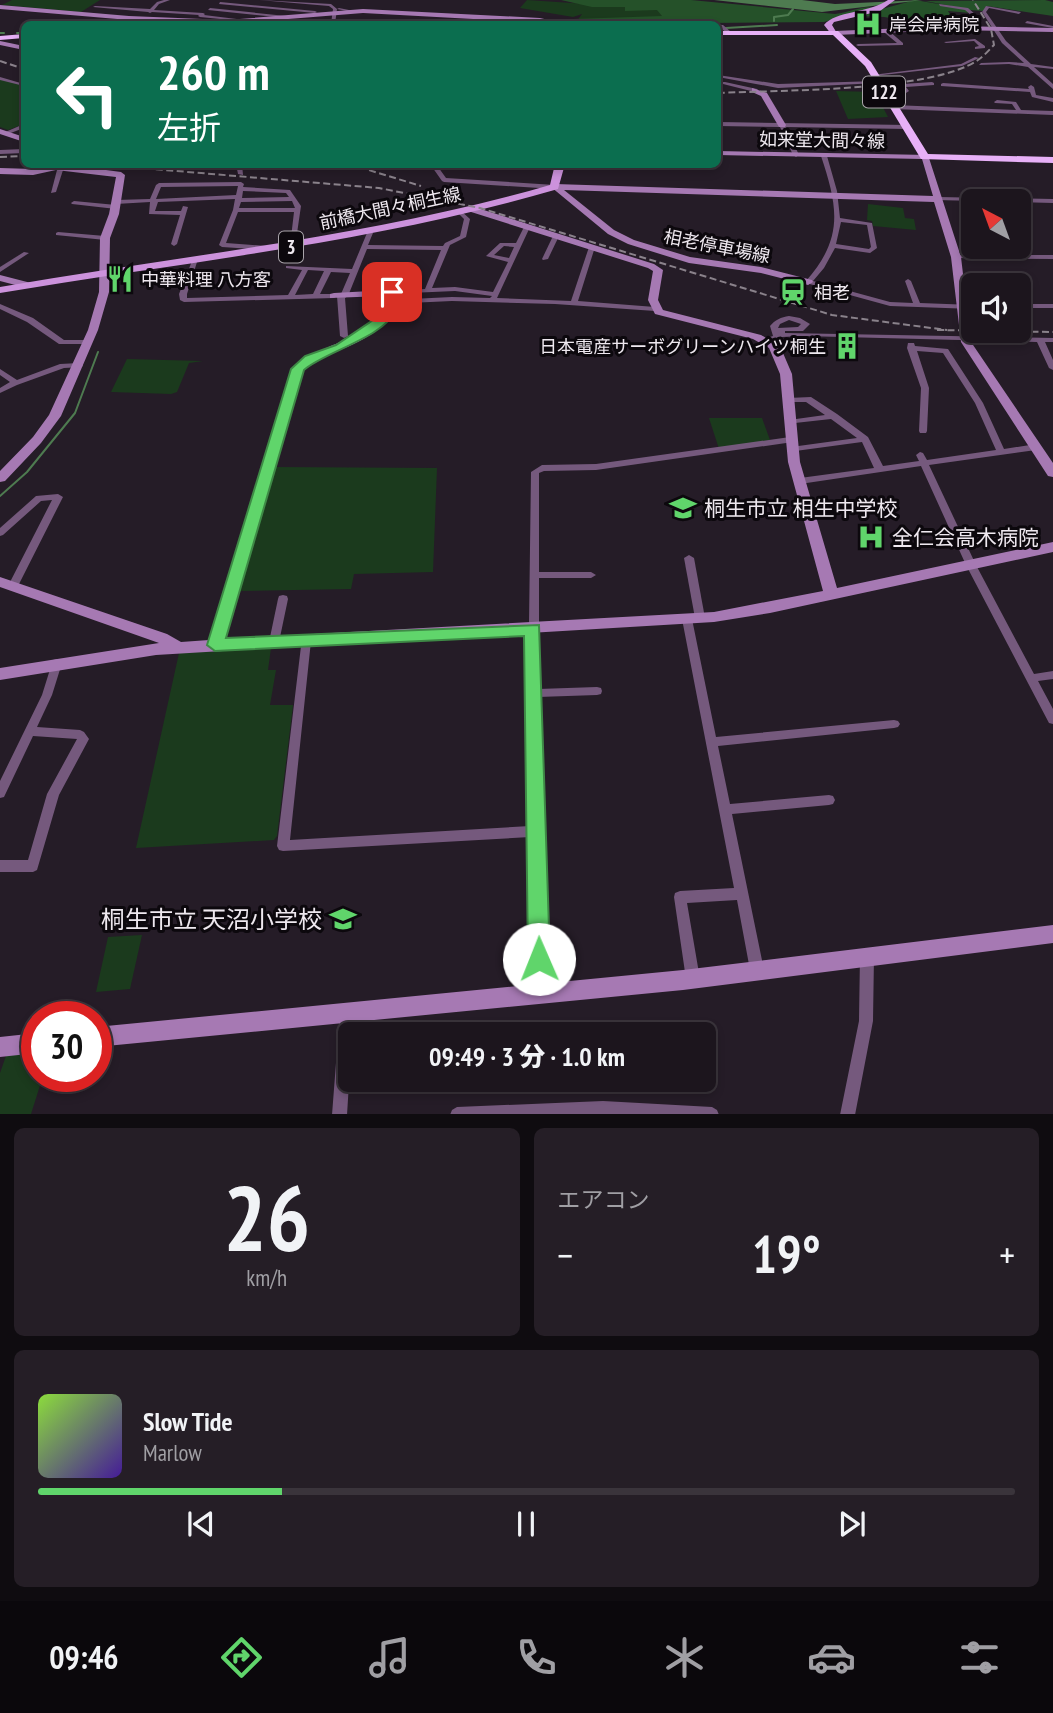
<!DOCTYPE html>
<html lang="ja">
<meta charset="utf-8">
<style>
body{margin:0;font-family:"PT Sans Narrow","Noto Sans JP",sans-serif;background:#251e26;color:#f1f3f6;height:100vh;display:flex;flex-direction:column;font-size:26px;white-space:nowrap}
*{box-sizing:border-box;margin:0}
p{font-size:23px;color:#a09fa4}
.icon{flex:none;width:38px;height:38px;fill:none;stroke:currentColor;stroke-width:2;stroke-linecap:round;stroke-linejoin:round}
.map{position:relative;height:1114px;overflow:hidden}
.drawer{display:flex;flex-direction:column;gap:14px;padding:14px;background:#0f0c10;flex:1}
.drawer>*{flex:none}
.top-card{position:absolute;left:21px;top:21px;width:700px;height:147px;border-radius:10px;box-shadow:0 4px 10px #0003,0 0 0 2px #3a343b;background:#0b6e4f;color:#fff;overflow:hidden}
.needle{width:46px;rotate:319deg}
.fabs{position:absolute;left:961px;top:189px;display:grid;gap:14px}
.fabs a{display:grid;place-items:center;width:70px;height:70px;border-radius:10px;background:#1c151d;box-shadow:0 4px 10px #0003,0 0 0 2px #3a343b;font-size:35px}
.speed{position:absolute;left:21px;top:1001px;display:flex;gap:14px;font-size:35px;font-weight:700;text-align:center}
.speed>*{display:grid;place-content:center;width:91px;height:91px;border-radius:50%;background:#1c151d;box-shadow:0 4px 10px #0003,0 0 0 2px #3a343b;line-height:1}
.speed .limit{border:10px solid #d22;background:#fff;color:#111}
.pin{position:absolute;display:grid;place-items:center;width:60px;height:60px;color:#fff;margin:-30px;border-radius:14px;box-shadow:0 4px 10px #0006}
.me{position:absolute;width:77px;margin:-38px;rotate:359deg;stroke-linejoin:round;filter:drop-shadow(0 0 5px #0008)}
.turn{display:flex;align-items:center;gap:24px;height:147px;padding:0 21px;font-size:32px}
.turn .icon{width:91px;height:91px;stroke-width:2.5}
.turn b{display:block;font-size:49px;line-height:60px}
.big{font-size:52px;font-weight:800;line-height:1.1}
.drawer .widget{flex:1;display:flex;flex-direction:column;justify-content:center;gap:10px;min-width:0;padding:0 24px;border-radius:10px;background:#251e26}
.drawer .dial{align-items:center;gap:0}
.dial b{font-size:91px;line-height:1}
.song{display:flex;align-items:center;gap:21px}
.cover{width:84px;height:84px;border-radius:10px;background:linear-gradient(135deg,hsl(90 70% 55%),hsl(260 70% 35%))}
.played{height:7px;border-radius:4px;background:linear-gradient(90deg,#60d56b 25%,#3a343b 25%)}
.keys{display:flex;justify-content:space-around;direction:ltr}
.heat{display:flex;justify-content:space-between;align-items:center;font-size:38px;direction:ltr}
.drawer .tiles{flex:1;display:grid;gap:14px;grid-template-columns:1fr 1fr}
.widget:last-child{grid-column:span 2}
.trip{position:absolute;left:338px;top:1022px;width:378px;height:70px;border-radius:10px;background:#1c151d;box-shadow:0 4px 10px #0003,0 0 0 2px #3a343b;font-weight:800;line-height:70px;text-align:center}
.menu{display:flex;height:112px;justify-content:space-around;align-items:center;background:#0b080c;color:#a09fa4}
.menu .icon{width:49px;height:49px}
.menu .active{color:#60d56b}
.menu b{font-size:32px;color:#f1f3f6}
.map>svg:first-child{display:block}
.green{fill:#1b3a1d}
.forest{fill:#255129}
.water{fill:#4e7b50}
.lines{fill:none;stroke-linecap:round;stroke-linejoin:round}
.stream{stroke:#4e7b50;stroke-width:2}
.street{fill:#75597d;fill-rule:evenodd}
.secondary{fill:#a679b3;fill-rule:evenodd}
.primary{fill:#cc92dc;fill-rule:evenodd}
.highway{fill:#e7b0f7;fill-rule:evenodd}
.rail{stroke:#8a828b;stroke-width:2;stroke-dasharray:7 3.5;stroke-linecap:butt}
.route{fill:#60d56b;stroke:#3e8a46;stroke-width:2}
.labels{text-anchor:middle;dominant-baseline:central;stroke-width:6;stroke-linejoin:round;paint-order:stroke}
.far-poi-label{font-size:18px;fill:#eee8ef;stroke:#0c080d;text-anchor:start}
.far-street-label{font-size:18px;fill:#eee8ef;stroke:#0c080d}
.shield{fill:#0c080d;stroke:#aaa5ab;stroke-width:2}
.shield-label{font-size:19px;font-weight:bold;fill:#eee8ef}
.poi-label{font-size:21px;fill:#eee8ef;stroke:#0c080d;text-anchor:start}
.near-poi-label{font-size:24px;fill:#eee8ef;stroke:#0c080d;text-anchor:end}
</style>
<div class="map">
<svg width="1053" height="1115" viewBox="0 0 1053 1115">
<rect width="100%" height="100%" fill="#251c27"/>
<g class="green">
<polygon points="12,0 100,0 81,12 2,5"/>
<polygon points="527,0 676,10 716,24 577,21 582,14 573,17 520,8"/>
<polygon points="0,78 24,86 24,124 8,130 0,127"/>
<polygon points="836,91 875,92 888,117 848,119"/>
<polygon points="868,204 903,208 905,218 914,219 916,230 873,226 872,221 867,220"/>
<polygon points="127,359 203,361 189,363 177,392 171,394 111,392"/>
<polygon points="709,418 762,418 770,440 719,449"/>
<polygon points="274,467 437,468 433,572 354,574 351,589 238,591"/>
<polygon points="271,648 268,670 276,670 270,705 293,705 277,836 274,840 136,848 179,653"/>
<polygon points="142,935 130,989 96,992 108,937"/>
<polygon points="37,1050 37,1076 43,1076 31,1114 0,1115 0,1073 7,1053"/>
</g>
<g class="forest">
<path d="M561 0H691L835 14C850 12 861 6 875 7L824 22 592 24 570 23 573 19 662 16 657 10 625 11V7H592Z"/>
<polygon points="915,0 962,8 925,1 1045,0 1053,2 1053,16 987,6 983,11 969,10 970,13 948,11 956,23 948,27 884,17 856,16"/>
</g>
<polygon class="water" points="714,0 802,0 835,4 923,0 822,12"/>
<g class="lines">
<g class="stream">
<polyline points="774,21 774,17 788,15 793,9"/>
<polyline points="726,28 777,25"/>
<polyline points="0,33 4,33"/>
<polyline points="17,33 24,33"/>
<polyline points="0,496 27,472 75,413 98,352"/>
</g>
<g class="street">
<polygon points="164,0 170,0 159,4 154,10 203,13 205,14 204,15 253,21 251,22 200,17 198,16 199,15 152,12 150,13 148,12 93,7 95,6 150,9 157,2"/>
<polygon points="259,0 331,4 337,9 339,8 354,11 352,12 337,9 335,24 331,24 333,9 329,6"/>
<polygon points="220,2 315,11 317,12 315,13 219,4"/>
<polygon points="939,4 968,8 976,15 955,29 951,29 951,27 971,15 965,10 940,6"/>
<polygon points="986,6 1021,12 1019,14 989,8 986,12 1006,41 1031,64 1053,67 1053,69 1034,67 1053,84 1053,89 1028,67 1009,64 979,65 981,63 1009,62 1024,63 1002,43 982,12"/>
<polygon points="210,8 286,16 288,17 286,18 208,10"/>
<polygon points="1027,21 1053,26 1053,28 1025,23"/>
<polygon points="719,25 723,25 731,32 727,33 719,27"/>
<polygon points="885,31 889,31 903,43 903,45 858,46 856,45 858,44 897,43 885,33"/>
<polygon points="975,39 985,46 985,48 975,49 975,47 979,46 974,41 946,43 944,42"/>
<polygon points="975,57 979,58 962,66 874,76 872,75 961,64"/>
<polygon points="718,75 778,84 878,81 880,82 878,83 778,88 718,77"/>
<polygon points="0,77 24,84 24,86 0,80"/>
<polygon points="725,82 757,89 758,90 755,92 723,84 723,82"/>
<polygon points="932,82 934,83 934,85 906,87 909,91 906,93 900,86 903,84"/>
<polygon points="943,83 1029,89 1028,87 1031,85 1034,87 1036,95 1053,98 1053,102 1032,97 1030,92 941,86 941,84"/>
<polygon points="997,100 1016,102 1021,110 1053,111 1053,115 893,109 890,107 893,105 1016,110 1012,104 995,103 994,102"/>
<polygon points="718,122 907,125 910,127 907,129 786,127 799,155 796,157 793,155 780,127 718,126"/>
<polygon points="24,124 24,128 8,134 3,133"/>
<polygon points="24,149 24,153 0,154 0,150"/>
<path d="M824 154 827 156 837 191 840 218 872 223 877 248 870 253 835 248 824 268 813 281 890 302 913 303 905 281 908 279 911 281 920 303 973 305V309L890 306 806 283V281C844 238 838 207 821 156ZM841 222 867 225 871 247 869 249 836 244Z"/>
<polygon points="236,164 242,164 243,175 238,174"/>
<polygon points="430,164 436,164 446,178 555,185 558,187 555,189 444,182 442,181"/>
<polygon points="60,168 63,170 56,192 51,193 57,170"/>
<path d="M241 182 244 184 243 187 290 190 301 206 295 247 290 246 294 212H238L226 243 267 246 270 248 267 250 222 247 219 245 233 210 235 199 158 202 155 211H181L183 206 188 207 177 244 174 246 171 244 180 215 149 214 150 202 116 204 113 202 116 200 150 199 156 185 159 183ZM238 186 236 195 156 199 161 187ZM243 191 286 193 289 197 242 198ZM292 201 295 208H239L241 202Z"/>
<polygon points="938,197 1053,199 1053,203 936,200 935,199"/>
<polygon points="74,201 116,205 119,207 116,209 72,204 71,203"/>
<path d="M460 210 470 219 466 237 450 245 432 288 455 287 493 292 508 262 486 256 500 243H516L524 227 527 225 530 227 497 298 571 301 589 247 592 245 595 247 578 301 655 307 659 309 655 311 555 304 452 301 387 304 386 302 390 300 452 297 490 298 492 296 455 291 387 294 385 293 389 291 425 289 441 250 367 249 348 296 345 298 348 336 344 338 340 336 337 296 334 298 184 302 180 300 179 294 192 261 197 262 187 294V298L288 295 302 270 286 268V266L352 269 367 233 370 231 373 233 368 245 443 246 445 243 460 236 464 219 457 212ZM504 246 514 247 509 258 494 255ZM308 270 324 271 313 294 295 295ZM331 272 350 273 341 294 338 296 334 294H320Z"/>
<polygon points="58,232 105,236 108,238 105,240 56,235 56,233"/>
<polygon points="556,234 559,236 548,259 543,260 542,259 553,236"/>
<polygon points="24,252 29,253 0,272 0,267"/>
<polygon points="956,255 1053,255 1053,259 954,258 953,257"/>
<polygon points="0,304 33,318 64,340 88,340 92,342 88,344 59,344 27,322 0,309"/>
<rect x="1018" y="304" width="35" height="4"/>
<path d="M789 316 800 318 810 324 803 331H785V333L1053 338V342H1045L1053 360V370L1049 368 1037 342 803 336 782 337 769 343H763V339L773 336 770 326C775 320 781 317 789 316ZM789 320 801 324 798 327 778 328 780 324Z"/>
<polygon points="908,343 914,343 915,346 948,349 983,403 1004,449 1036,444 1040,447 1036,450 929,465 976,565 1034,674 1053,671 1053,679 1038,681 1053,709 1053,724 1049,723 966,565 921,466 800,484 796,481 800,478 874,468 862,442 788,452 787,450 791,447 857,438 831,419 786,424 785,422 786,420 789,420 825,415 806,402 785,402 785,398 788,398 811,397 837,414 868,437 883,466 919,461 916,455 920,452 923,453 927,460 996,450 975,403 943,353 917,351 929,388 927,431 926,433 920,433 919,431 921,388 907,348"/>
<polygon points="79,363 83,365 82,367 64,368 17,385 0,393 0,388 10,382 0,375 0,369 17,380 60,364"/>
<polygon points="790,437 793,438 794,440 793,442 596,470 544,471 539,473 539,572 591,572 596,575 591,578 539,578 539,624 536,636 538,689 597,687 601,688 602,691 601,694 597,695 538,697 547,994 545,999 540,1001 535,999 533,994 530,837 283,851 279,850 277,846 302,638 310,638 311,641 290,840 530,826 526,636 529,624 531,472 542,465 596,464"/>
<polygon points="58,494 63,497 18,586 13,589 9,588 8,586 52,500 41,501 3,535 0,536 0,528 36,496"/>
<polygon points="689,555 694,558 705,618 704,621 696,621 695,618 684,558"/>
<polygon points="283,595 287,596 288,599 279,642 278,645 270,645 269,642 278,599 279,596"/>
<polygon points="687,615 691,616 692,619 716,737 894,720 898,721 900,724 898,727 894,728 718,746 730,804 829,795 833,796 835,800 833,804 829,805 732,814 764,970 762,975 757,977 752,975 750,970 737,900 687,903 700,979 698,984 693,986 688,984 686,979 674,897 675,893 680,891 734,888 682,619 683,616"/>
<polygon points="57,659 61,660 62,663 52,695 37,727 80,730 84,732 89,739 59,795 37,870 33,872 0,872 0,860 28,860 47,794 77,739 33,736 4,797 0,798 0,781 42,695 52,663 53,660"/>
<polygon points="867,950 872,951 874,956 873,1021 855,1115 840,1115 859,1021 860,956 862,951"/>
<polygon points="347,1004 352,1006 354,1011 352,1034 350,1034 350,1067 347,1115 332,1115 340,1011 342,1006"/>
<polygon points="603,1101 712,1107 717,1110 719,1115 450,1115 452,1110 457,1107"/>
</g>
<g class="secondary">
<polygon points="0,5 129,16 227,20 363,9 540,18 566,24 363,13 227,24 129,20 0,9"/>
<polygon points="953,26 1053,28 1053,32 953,30 835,35 832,33 835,31"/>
<polygon points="0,41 24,46 24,50 0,45"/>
<polygon points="752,88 767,93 786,125 785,127 779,127 761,96 752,92"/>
<polygon points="0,129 24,137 24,142 0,134"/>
<polygon points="718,151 928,155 961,257 971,342 1053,463 1053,477 1048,476 961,342 951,257 934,202 564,190 614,230 634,240 690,257 761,267 812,280 813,282 808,285 761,273 689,263 628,244 608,234 551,187 555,184 933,196 922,159 718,155"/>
<polygon points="61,164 121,172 125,175 119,214 110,238 109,292 98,330 61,416 41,443 5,481 0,482 0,471 33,437 49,415 88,330 99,292 100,238 109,214 116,177 56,170 33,175 0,174 0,168 33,169"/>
<path d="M471 206 654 264 663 270 658 300 663 310 761 335 780 346 792 374 800 462 837 588 1053 542V552L770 613 714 622 156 655 0 680V668L159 643 0 587V577L167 634 181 642 209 640 292 369C317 342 385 339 384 296L330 298V294L334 293 389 290 394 293C394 298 395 305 394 309 384 337 336 350 312 363L303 370 224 639 714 612 823 591 788 462 780 374 769 348 753 339 655 314 648 300 653 271 648 268 468 211V207Z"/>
<polygon points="0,275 31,283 32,285 27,288 0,281"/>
<polygon points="1053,925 1053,943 683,990 96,1047 96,1027 683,970"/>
<polygon points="37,1033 37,1053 0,1057 0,1037"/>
</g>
<g class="primary">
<path d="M888 0H895L880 11 834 22 832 25 838 35H832L824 25C835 11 869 13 888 0Z"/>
<path d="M555 164H565L558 189C374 243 189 261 0 293V287C184 255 370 237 550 185Z"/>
</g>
<g class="highway">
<polygon points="718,31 838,31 871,62 928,154 1053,157 1053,163 921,159 865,66 833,35 718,35"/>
<polygon points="24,34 24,38 0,40 0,36"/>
</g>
<g class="rail">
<polyline points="0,61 24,69"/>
<path d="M718 93C778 90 931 92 978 60 984 56 989 50 994 45L991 29 973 0"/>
<polyline points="0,157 24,156"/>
<polyline points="93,164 379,188 480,208 832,315 947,330"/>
<polyline points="349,164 421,186"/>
<polyline points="937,330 1053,332"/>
</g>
</g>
<path class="route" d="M392 288 398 292 394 295C394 300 396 307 394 311 387 336 322 353 304 370L226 638 539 625 550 959 547 967 539 970 531 967 528 959 524 636 215 651 207 645 291 369 305 356 336 345 379 316 382 311 383 293Z"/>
<defs>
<symbol id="hospital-bare" viewBox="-9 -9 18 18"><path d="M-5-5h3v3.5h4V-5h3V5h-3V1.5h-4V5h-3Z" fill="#60d56b" stroke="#0c080d" stroke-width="2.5" paint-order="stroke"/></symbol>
<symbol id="restaurant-bare" viewBox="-9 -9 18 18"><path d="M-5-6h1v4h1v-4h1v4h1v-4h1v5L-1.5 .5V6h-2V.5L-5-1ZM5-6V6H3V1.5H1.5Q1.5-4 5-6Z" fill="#60d56b" stroke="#0c080d" stroke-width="2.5" paint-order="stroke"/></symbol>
<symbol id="station-bare" viewBox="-9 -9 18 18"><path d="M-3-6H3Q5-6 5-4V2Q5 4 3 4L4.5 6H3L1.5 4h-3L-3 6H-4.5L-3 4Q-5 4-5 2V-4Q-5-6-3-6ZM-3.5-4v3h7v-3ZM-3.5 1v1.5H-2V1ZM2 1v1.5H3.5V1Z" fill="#60d56b" stroke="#0c080d" stroke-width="2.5" paint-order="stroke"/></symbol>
<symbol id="building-bare" viewBox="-9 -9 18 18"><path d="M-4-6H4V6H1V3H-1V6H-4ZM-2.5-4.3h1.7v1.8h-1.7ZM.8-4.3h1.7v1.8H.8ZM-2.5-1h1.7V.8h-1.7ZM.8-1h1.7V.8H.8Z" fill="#60d56b" stroke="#0c080d" stroke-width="2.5" paint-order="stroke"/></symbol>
<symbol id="school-bare" viewBox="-9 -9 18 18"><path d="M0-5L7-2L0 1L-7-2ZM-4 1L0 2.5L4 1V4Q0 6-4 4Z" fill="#60d56b" stroke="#0c080d" stroke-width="2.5" paint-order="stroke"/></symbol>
</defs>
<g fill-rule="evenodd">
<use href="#hospital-bare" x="849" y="5" width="38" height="38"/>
<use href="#restaurant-bare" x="101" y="260" width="38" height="38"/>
<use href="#station-bare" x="774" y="273" width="38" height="38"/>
<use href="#building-bare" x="828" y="327" width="38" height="38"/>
<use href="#school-bare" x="664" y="489" width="38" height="38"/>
<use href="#hospital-bare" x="852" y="518" width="38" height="38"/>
<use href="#school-bare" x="324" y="900" width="38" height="38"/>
</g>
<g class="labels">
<g class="far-poi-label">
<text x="889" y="24">岸会岸病院</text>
<text x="141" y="279">中華料理 八方客</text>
<text x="814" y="292">相老</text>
<text x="826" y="346" text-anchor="end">日本電産サーボグリーンハイツ桐生</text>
</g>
<g class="far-street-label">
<text transform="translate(822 140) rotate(1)">如来堂大間々線</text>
<text transform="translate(390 208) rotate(-12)">前橋大間々桐生線</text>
<text transform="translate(717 246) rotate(11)">相老停車場線</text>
</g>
<g class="shield">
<rect x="863" y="76.5" width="42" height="31" rx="5"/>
<rect x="279" y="231.5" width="24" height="31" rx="5"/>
</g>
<g class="shield-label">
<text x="884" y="92">122</text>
<text x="291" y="247">3</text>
</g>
<g class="poi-label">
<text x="704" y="508">桐生市立 相生中学校</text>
<text x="892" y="537">全仁会高木病院</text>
</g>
<g class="near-poi-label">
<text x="322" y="919">桐生市立 天沼小学校</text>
</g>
</g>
</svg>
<div class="fabs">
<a><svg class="needle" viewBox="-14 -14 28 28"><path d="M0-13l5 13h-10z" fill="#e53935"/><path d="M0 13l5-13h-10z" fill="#a09fa4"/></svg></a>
<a><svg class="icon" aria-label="sound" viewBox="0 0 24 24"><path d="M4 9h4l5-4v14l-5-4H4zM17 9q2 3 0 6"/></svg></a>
</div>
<div class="speed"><div class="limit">30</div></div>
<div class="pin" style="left:392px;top:292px;background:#d93025"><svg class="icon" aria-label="arrive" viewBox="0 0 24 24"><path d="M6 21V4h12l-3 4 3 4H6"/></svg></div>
<svg class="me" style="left:539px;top:959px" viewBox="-20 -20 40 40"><circle r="19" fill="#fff"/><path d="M0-13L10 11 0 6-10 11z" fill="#60d56b"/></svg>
<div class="trip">09:49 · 3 分 · 1.0 km</div>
<div class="top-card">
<div class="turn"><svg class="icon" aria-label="left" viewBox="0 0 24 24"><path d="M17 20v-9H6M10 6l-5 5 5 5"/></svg><div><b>260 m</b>左折</div></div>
</div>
</div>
<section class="drawer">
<div class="tiles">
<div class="widget dial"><b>26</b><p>km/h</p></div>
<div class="widget"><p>エアコン</p>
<div class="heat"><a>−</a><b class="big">19°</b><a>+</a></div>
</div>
<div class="widget">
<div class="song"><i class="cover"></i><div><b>Slow Tide</b><p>Marlow</p></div></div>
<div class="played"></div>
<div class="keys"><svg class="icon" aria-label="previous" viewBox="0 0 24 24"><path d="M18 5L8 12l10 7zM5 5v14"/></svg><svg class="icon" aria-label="pause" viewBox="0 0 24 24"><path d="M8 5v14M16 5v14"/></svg><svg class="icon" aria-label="next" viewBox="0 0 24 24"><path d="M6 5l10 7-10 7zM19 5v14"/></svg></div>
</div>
</div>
</section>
<nav class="menu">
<b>09:46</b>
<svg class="icon active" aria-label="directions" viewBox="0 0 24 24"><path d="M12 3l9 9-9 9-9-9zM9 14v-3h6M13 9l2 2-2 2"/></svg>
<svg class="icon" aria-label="music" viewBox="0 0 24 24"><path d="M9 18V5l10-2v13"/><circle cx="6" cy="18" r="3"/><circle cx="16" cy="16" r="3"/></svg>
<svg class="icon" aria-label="phone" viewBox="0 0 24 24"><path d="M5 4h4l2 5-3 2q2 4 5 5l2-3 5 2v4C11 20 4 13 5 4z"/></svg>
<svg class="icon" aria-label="climate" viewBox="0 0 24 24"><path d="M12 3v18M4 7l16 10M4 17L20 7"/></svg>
<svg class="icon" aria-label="car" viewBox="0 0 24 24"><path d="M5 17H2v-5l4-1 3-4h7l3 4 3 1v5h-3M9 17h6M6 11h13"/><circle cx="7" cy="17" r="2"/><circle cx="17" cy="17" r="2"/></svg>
<svg class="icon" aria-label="filters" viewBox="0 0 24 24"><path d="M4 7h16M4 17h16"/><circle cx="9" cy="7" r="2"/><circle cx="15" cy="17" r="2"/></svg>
</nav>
